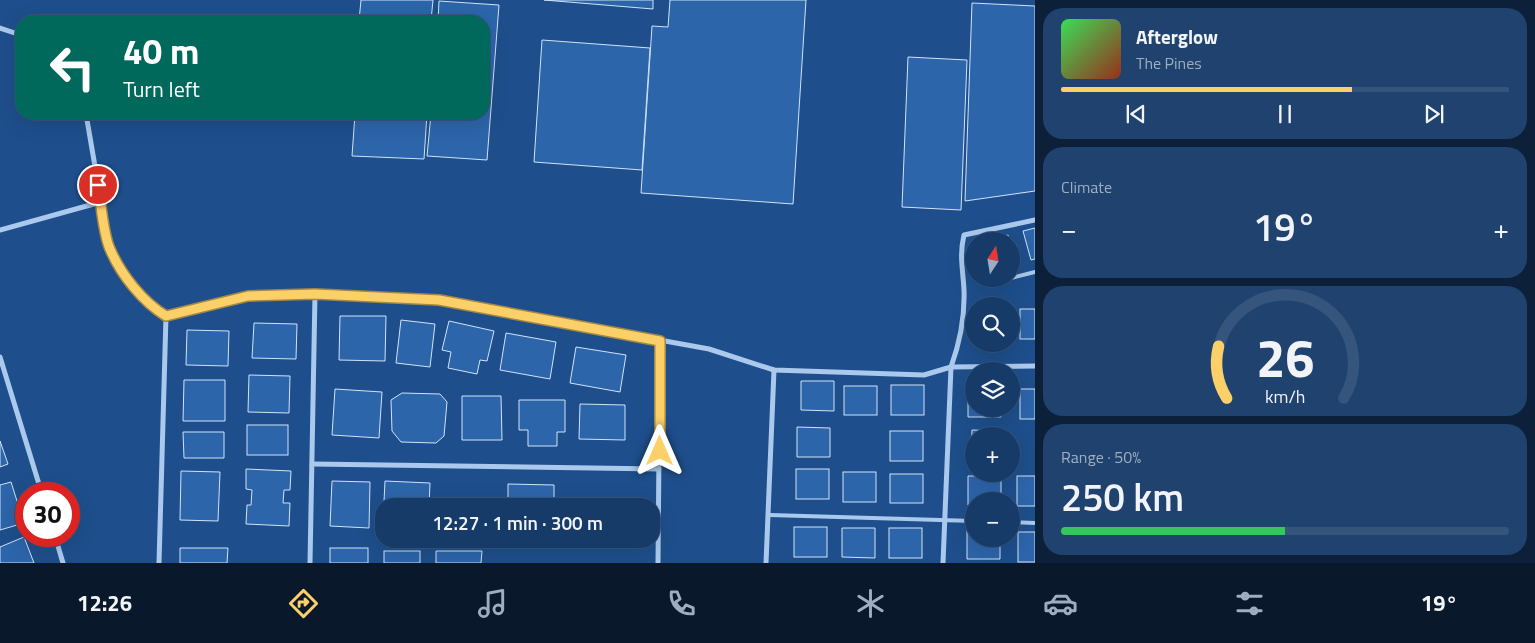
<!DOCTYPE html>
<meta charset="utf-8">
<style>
body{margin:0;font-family:"Titillium Web",sans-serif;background:#1f426f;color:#f1f3f6;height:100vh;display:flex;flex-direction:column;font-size:19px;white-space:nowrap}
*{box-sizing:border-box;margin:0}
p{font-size:16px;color:#9eadc0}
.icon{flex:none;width:28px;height:28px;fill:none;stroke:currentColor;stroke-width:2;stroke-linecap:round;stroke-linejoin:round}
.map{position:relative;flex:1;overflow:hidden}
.sheet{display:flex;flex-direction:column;gap:8px;padding:8px;background:#0c203a;width:500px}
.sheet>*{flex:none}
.banner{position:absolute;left:15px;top:15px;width:475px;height:105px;border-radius:20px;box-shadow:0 5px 20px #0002,0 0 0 1px #35557d;background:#00695c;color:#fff;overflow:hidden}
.needle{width:32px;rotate:12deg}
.fabs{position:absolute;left:965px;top:232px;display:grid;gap:10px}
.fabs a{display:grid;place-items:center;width:55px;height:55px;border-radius:50%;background:#163b69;box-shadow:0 5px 20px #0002,0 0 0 1px #35557d;font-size:25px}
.speed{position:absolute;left:15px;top:482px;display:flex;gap:10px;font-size:25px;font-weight:700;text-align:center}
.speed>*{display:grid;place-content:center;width:65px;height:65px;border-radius:50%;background:#163b69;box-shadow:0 5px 20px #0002,0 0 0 1px #35557d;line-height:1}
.speed .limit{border:8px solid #d22;background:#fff;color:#111}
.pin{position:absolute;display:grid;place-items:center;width:42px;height:42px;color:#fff;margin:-21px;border:2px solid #fff;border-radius:50%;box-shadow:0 1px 5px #0007}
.me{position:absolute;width:55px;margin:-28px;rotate:0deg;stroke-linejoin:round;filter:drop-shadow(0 0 4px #0008)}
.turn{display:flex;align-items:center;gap:18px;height:105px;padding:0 25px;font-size:22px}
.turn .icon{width:65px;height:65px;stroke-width:2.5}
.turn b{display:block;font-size:35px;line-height:42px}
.big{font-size:38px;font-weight:600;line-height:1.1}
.sheet .tile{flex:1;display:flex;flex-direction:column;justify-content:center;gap:8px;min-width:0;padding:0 18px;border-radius:20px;background:#1f426f}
.sheet .dial{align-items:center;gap:0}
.dial svg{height:130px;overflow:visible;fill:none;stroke:#35557d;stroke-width:7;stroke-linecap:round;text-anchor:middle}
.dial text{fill:#f1f3f6;stroke:none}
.song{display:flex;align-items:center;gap:15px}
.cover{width:60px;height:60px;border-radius:8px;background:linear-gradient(135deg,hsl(130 70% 55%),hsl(10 70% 35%))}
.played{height:5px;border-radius:2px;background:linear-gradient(90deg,#fbd069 65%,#35557d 65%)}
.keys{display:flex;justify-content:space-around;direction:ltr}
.heat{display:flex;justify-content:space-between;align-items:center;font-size:28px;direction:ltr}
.charge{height:8px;border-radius:4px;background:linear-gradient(90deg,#34c759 50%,#35557d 0)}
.trip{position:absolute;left:375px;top:498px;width:285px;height:50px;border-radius:20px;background:#163b69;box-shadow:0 5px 20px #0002,0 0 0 1px #35557d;font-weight:600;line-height:50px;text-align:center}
.menu{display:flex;height:80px;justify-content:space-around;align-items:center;background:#09182a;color:#9eadc0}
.menu .icon{width:35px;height:35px}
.menu .current{color:#fbd069}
.menu b{font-size:22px;color:#f1f3f6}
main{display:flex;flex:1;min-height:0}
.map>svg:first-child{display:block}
.building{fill:#2d65aa;stroke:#d0e3f9}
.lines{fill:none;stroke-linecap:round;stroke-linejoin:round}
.service{stroke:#aac9ec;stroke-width:4}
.minor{stroke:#aac9ec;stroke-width:5}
.route-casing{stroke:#a38744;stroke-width:12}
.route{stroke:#fbd069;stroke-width:9}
</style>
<main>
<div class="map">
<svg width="1035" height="563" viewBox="0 0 1035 563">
<rect width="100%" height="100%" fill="#1e4f8c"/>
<g class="building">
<polygon points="361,0 433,0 431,21 359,21"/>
<polygon points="544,0 653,0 653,9"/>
<polygon points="670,0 806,0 793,204 641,193 652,26 668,27"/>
<polygon points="439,1 499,5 487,160 427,156 431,114 484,114 484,21 438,21"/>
<polygon points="972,3 1035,6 1035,191 965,201"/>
<polygon points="542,40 650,48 642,170 534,162"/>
<polygon points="908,57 967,60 961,210 902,207"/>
<polygon points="355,114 427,114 424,159 352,156"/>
<polygon points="1035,228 1035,259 1031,260 1023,231"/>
<polygon points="1008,235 1010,241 987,241"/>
<rect x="1020" y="309" width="15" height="30"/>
<polygon points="340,316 386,316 385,361 339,360"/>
<polygon points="401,320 435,324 430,367 396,363"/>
<polygon points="449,321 494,331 487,361 480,360 477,374 448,368 451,352 442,350"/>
<polygon points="254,323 297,324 296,359 252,358"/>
<polygon points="187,330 229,331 228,366 186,365"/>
<polygon points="506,333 556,342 550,379 500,370"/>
<polygon points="576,347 626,355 620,392 570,383"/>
<polygon points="249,375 290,376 289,413 248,412"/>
<polygon points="184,380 225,380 225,421 183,421"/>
<polygon points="801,381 834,381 834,411 801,410"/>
<rect x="891" y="385" width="33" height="30"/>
<rect x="844" y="386" width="33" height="29"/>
<polygon points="968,387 974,387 974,409 1001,409 1001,417 968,417"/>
<polygon points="335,389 382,392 379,438 332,435"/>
<rect x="1020" y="389" width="15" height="30"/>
<polygon points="402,393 440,394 447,402 444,436 436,443 401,442 392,431 391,400"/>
<polygon points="462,396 501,396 502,440 462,440"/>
<polygon points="519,400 565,400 565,432 557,432 557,446 528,446 528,430 519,430"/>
<polygon points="580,404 625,405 625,440 579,439"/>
<rect x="247" y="425" width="41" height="30"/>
<polygon points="797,427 830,428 830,457 797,457"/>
<polygon points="972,430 1005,431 1005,436 974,436 974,460 971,460"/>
<rect x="890" y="431" width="33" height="30"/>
<polygon points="183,432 224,432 224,458 184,458"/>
<polygon points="0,441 8,464 0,467"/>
<polygon points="246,469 291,471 290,490 284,490 283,503 290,503 289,526 246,524 247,505 251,505 252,490 246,489"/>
<rect x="796" y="469" width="33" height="30"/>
<polygon points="181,471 220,472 218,521 180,520"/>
<rect x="843" y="472" width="33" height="30"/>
<rect x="890" y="474" width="33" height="29"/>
<polygon points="968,476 1001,476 1001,501 974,501 974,505 968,505"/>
<rect x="1017" y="476" width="18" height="30"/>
<polygon points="332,481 370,482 369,528 330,526"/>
<polygon points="385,481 430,483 429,506 384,506 383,522"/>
<polygon points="11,482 24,523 0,530 0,485"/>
<polygon points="508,484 554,485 554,506 508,506"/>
<rect x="794" y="527" width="33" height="30"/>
<polygon points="842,528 875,528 875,558 842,557"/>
<rect x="889" y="528" width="33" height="30"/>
<polygon points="967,529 974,529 974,539 1000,539 1000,559 967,559"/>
<rect x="1018" y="532" width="17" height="30"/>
<polygon points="24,537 34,563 0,563 0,547"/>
<polygon points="180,548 228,548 227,563 180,563"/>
<rect x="330" y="548" width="38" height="15"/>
<rect x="384" y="551" width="36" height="12"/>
<polygon points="436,551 482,551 481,563 436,563"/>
</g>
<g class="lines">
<g class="service">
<polyline points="1011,278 1035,272"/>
<polyline points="1000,280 1007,279"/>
<polyline points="770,515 974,521"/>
<polyline points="1011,522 1035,523"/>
</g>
<g class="minor">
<polyline points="0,28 21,35"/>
<path d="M86 114 109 248 129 280 151 307 166 316 248 296 315 294 439 300 709 349 774 370 924 375 951 367C960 342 965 317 964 290 963 269 959 256 964 235L1035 220"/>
<polyline points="0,230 101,202"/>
<polyline points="0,357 42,494"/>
<polyline points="312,464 659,469"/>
<polyline points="55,536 63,563"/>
<polyline points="159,563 166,316"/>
<polyline points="310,563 315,294"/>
<polyline points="658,563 660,341"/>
<polyline points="766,563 774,370"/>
<polyline points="943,563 951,367 1035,366"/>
</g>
</g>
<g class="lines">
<defs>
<path id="route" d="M98 185C101 202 103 234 110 249 121 275 143 302 166 316L248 296 315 294 439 300 660 341V451"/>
</defs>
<use href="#route" class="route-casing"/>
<use href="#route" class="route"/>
</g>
</svg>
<div class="fabs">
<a><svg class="needle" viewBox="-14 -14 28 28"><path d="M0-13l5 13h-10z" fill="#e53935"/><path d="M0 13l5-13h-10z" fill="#9eadc0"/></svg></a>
<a><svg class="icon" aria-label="search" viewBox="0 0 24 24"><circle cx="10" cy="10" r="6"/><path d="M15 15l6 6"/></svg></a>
<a><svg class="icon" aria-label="layers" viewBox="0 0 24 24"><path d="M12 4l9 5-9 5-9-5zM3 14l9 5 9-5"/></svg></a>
<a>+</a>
<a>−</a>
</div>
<div class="speed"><div class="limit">30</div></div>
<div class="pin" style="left:98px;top:185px;background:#d93025"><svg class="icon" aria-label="arrive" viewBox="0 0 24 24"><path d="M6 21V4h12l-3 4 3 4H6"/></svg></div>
<svg class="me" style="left:660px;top:451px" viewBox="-20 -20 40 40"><path d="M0-17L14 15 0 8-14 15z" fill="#fbd069" stroke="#fff" stroke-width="4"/></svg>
<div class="trip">12:27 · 1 min · 300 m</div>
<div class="banner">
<div class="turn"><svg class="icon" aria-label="left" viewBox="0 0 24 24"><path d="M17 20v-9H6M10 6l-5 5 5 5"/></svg><div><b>40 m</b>Turn left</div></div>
</div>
</div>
<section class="sheet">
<div class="tile">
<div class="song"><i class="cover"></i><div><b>Afterglow</b><p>The Pines</p></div></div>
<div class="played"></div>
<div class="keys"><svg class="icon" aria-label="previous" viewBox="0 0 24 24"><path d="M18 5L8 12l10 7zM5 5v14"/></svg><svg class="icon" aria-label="pause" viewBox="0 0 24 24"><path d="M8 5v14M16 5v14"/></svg><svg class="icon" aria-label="next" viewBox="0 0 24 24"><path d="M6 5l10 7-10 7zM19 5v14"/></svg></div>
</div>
<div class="tile"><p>Climate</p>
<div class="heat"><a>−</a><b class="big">19°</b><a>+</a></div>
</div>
<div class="tile dial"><svg viewBox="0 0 100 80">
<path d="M14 69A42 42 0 1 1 86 69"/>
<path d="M14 69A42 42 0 0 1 9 37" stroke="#fbd069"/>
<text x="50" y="56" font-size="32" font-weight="700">26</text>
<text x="50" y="72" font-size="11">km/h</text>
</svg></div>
<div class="tile"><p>Range · 50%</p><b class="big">250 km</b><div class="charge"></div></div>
</section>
</main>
<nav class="menu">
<b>12:26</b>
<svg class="icon current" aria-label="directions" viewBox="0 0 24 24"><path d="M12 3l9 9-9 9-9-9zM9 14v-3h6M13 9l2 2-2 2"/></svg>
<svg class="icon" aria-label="music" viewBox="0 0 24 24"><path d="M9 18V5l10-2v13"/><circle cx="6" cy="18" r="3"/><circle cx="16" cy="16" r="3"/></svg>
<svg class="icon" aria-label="phone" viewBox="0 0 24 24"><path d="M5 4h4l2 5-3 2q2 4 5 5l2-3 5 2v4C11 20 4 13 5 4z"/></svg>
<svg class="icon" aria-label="climate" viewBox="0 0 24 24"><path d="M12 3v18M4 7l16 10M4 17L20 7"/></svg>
<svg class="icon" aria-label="car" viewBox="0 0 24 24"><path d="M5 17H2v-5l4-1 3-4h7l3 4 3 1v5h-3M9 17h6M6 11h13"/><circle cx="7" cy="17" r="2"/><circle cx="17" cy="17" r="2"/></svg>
<svg class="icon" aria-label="filters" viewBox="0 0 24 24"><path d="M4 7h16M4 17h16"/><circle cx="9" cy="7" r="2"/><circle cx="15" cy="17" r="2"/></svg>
<b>19°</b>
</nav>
